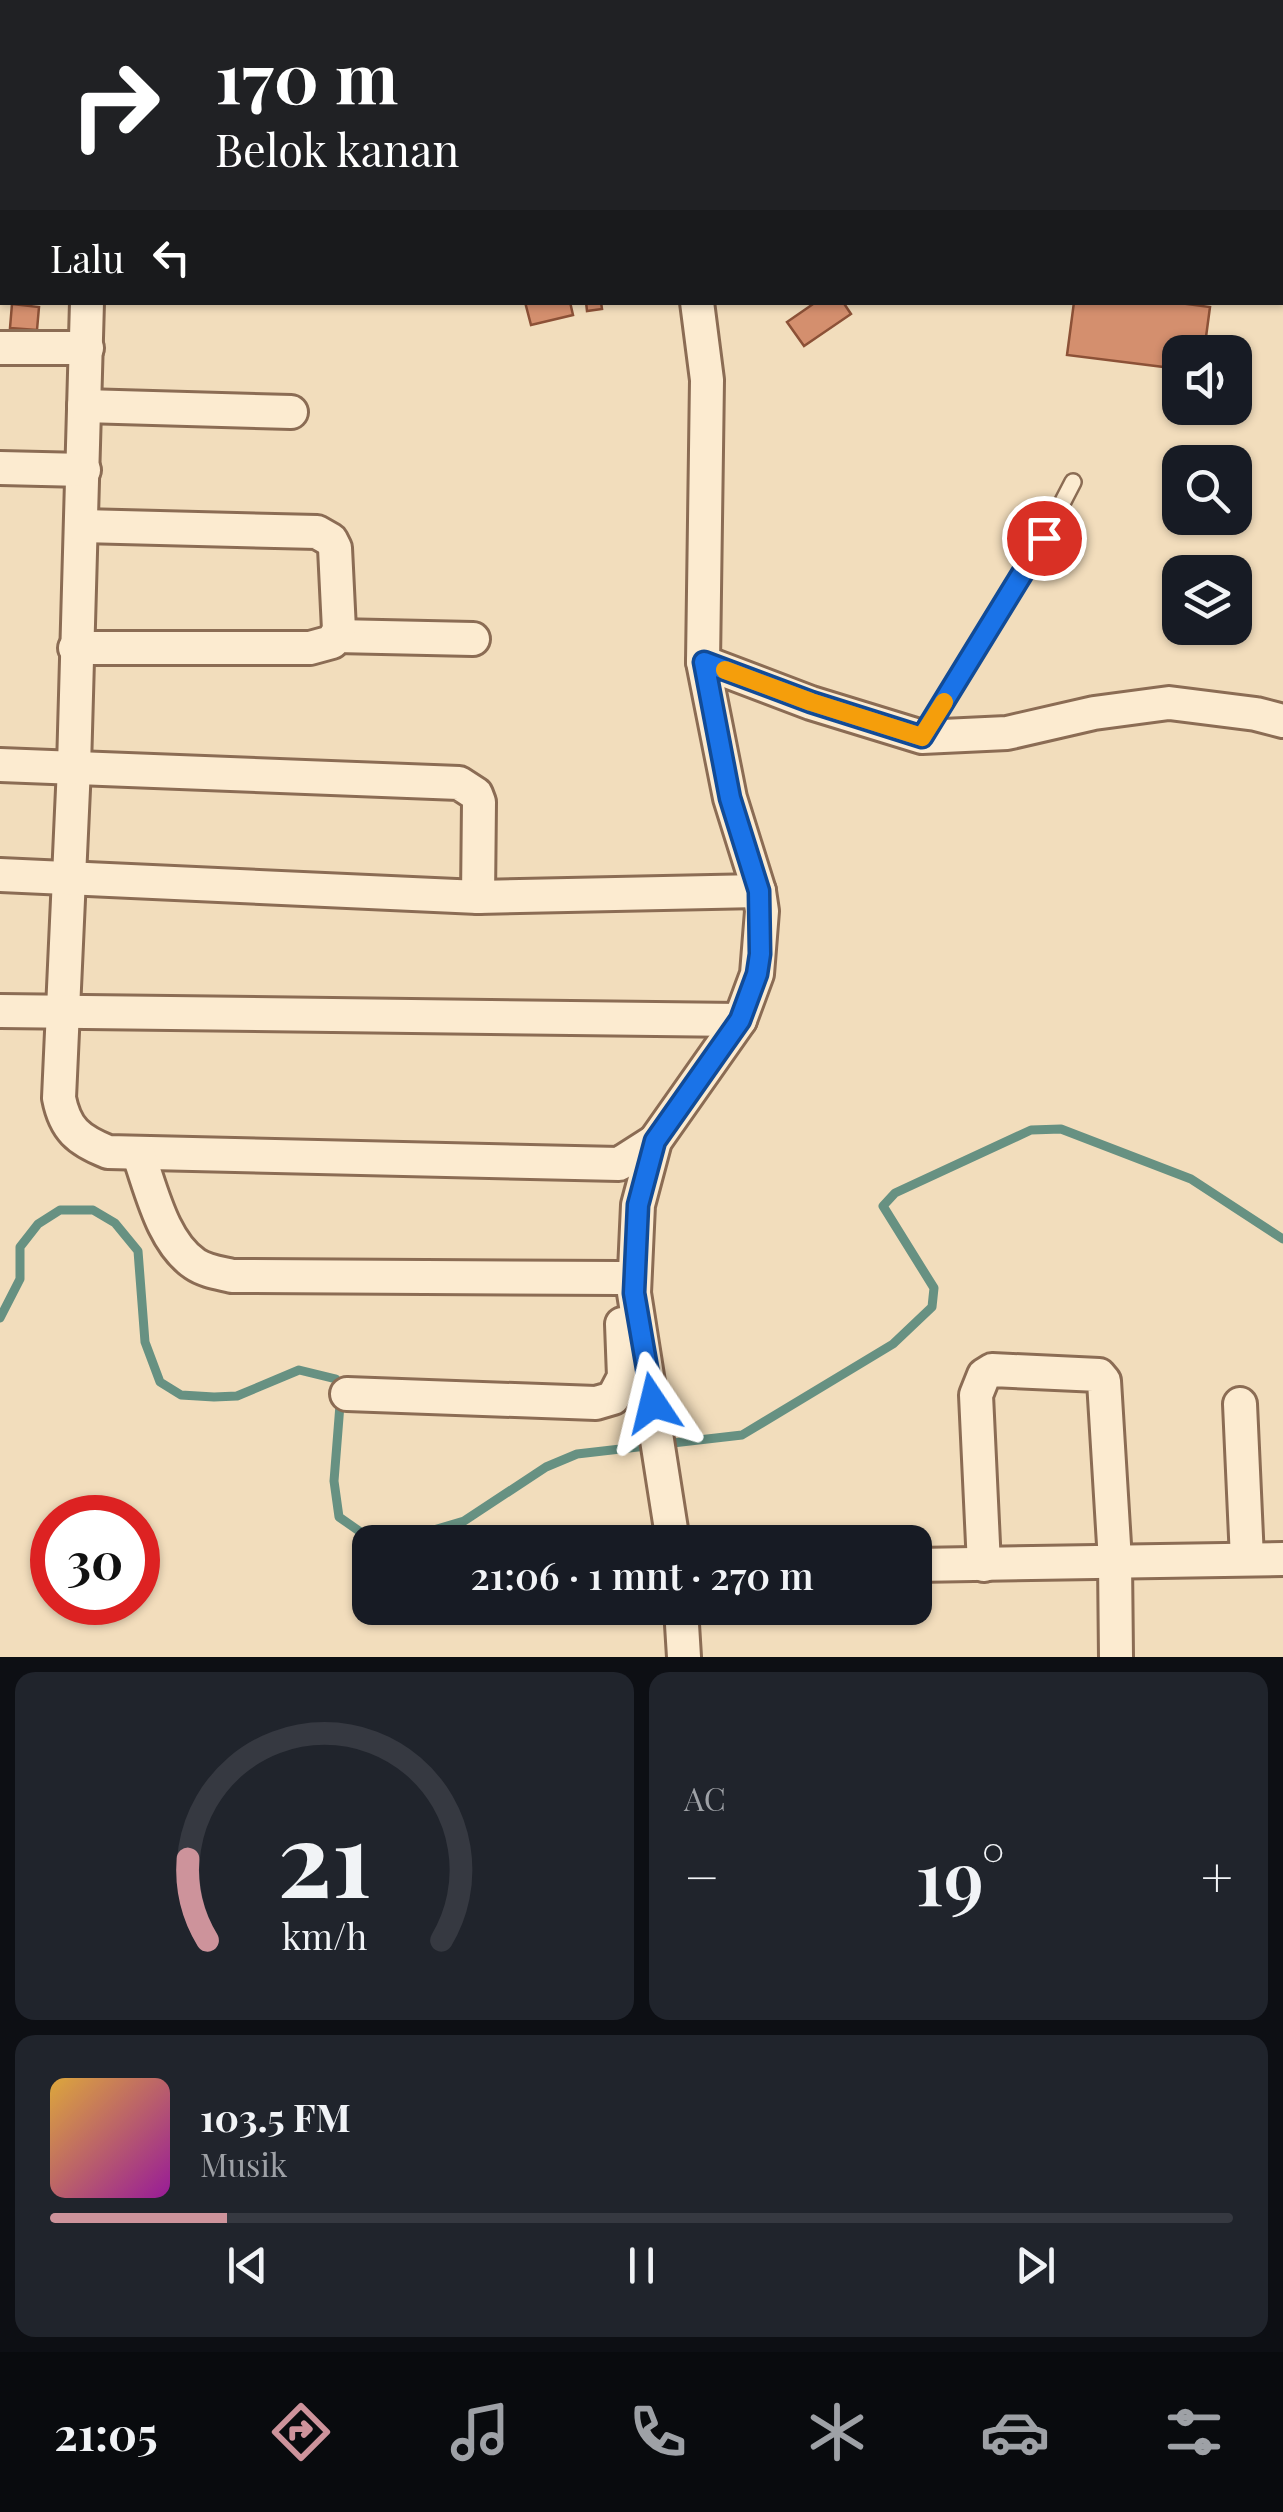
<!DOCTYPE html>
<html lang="id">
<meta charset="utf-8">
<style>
body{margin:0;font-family:"Playfair Display",serif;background:#20242c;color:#f1f3f6;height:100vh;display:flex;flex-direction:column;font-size:38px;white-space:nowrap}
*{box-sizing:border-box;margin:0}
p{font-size:32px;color:#9ea1a6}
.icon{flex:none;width:55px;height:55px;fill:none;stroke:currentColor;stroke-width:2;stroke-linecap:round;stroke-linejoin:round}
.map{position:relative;height:1657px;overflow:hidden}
.drawer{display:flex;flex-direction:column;gap:15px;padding:15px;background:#0d0f14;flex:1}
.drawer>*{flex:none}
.hud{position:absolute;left:0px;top:0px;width:1285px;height:305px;box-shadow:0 2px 8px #0004;background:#202124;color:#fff;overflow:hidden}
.buttons{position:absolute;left:1162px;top:335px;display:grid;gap:20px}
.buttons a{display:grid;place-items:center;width:90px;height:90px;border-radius:20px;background:#171b24;box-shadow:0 2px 8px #0004;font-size:50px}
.speed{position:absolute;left:30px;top:1495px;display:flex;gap:20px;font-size:50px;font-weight:700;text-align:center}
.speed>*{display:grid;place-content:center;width:130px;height:130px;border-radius:50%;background:#171b24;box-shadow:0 2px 8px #0004;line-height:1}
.speed .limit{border:15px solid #d22;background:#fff;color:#111}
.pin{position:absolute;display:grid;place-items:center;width:85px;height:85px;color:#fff;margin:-42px;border:5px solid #fff;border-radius:50%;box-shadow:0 2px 10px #0007}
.me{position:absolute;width:110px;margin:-55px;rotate:350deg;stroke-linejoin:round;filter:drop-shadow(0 0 8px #0008)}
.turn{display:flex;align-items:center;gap:35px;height:210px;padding:0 50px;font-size:45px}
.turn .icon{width:130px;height:130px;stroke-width:2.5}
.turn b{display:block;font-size:70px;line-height:85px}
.then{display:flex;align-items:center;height:95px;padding:0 50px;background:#0003;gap:20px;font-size:38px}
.big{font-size:75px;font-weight:600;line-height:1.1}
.drawer .widget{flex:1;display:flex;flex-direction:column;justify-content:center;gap:15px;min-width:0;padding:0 35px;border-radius:20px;background:#20242c}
.drawer .dial{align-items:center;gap:0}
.dial svg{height:260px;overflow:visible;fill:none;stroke:#363941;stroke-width:7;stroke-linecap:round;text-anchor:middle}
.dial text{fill:#f1f3f6;stroke:none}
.song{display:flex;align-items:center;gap:30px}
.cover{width:120px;height:120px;border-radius:15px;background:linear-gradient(135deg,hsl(40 70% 55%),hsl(300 70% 35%))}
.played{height:10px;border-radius:5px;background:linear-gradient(90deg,#cd939b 15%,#363941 15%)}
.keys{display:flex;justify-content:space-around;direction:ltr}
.heat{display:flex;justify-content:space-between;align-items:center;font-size:55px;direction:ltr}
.drawer .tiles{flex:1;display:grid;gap:15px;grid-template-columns:1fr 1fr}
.widget:last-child{grid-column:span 2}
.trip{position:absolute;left:352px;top:1525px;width:580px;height:100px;border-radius:20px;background:#171b24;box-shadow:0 2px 8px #0004;font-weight:600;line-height:100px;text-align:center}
.dock{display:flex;height:160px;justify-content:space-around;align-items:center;background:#090b0e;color:#9ea1a6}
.dock .icon{width:70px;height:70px}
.dock .current{color:#cd939b}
.dock b{font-size:45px;color:#f1f3f6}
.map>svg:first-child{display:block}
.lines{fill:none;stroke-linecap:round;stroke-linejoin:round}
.stream{stroke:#679182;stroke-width:9}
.building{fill:#d48f6e;stroke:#8c5137;stroke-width:2.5}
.service-casing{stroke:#8b6c54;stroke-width:20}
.minor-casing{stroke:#8b6c54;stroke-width:38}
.service{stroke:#fcebd0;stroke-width:15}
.minor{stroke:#fcebd0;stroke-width:32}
.route-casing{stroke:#114b97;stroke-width:25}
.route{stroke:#1a73e8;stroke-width:18}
.slow{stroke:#f59e0b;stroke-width:18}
</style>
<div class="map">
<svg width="1283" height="1657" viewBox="0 0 1283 1657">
<rect width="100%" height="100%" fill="#f2ddbc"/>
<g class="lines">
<polyline class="stream" points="0,1318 20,1279 20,1247 38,1224 60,1210 93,1210 115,1223 138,1251 145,1342 160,1382 181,1395 214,1397 237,1396 299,1370 336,1379 341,1392 334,1481 339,1517 372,1540 397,1541 464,1521 546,1467 577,1454 742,1435 893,1344 932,1307 934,1288 883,1206 895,1193 1031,1130 1061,1129 1191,1179 1283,1239"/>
</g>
<g class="building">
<rect x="600" y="0" width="58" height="2"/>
<polygon points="525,302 570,302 573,315 531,325"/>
<polygon points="586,302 601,302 602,309 587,311"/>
<polygon points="816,302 843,302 851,314 804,346 787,322"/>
<polygon points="1074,302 1172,302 1210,307 1204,352 1180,352 1180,369 1067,355"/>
<polygon points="12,304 39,307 37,330 10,328"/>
</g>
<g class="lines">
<defs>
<polyline id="service" points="922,737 1044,538 1073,482"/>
<g id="minor">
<polyline points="681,2 682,0"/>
<path d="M87 302 74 767 59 1098C65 1129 78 1140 108 1152L619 1164 655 1141"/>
<polyline points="0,348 87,348"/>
<polyline points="84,406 291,412"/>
<polyline points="0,468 84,470"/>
<polyline points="336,636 473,639"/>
<polyline points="75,648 310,648 332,642 339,630 335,548 331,540 317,532 82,526"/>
<polyline points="703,662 811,703 922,737 1007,733 1094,713 1169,703 1256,714 1283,721"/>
<polyline points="0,765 459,783 476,794 479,802 478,897"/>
<polyline points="0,875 478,897 759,891"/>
<polyline points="0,1011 740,1020"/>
<path d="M138 1153C151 1188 162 1242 195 1264 205 1271 220 1273 232 1276L620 1278"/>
<polyline points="347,1394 596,1403 613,1398 624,1377 622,1324"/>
<polyline points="1240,1404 1247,1559"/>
<polyline points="673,1542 634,1293 638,1205 655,1141 740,1020 757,974 762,911 759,891 730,798 703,662 707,380 697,302"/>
<polyline points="915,1565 1283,1559"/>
<polyline points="984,1565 976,1395 984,1375 992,1370 1099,1375 1104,1381 1115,1561 1116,1657"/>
<polyline points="681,1608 684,1657"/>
</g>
</defs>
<use href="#service" class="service-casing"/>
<use href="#minor" class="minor-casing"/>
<use href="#service" class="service"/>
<use href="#minor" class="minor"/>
</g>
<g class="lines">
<defs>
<polyline id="route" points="653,1403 634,1293 638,1205 655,1141 740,1020 757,974 760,954 759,891 730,798 704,662 811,702 922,737 1044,538"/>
</defs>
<use href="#route" class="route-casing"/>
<use href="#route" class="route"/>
<polyline class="slow" points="725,670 811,702 922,737 944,702"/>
</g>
</svg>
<div class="buttons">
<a><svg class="icon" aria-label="sound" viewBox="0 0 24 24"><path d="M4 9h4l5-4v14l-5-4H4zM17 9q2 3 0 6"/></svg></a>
<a><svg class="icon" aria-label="search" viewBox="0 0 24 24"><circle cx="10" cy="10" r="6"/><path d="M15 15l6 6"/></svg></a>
<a><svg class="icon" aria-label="layers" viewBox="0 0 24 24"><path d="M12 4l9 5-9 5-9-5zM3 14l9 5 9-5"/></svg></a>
</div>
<div class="speed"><div class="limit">30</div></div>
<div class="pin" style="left:1044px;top:538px;background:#d93025"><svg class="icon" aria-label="arrive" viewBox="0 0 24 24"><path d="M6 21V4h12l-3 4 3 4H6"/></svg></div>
<svg class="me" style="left:653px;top:1403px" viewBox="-20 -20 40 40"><path d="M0-17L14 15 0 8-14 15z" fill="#1a73e8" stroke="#fff" stroke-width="4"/></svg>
<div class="trip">21:06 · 1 mnt · 270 m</div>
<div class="hud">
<div class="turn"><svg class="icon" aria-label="right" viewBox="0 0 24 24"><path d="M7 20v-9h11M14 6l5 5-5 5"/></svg><div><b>170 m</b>Belok kanan</div></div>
<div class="then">Lalu<svg class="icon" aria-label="left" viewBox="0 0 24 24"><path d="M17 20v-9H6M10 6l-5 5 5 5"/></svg></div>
</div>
</div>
<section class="drawer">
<div class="tiles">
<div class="widget dial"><svg viewBox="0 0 100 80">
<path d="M14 69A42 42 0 1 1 86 69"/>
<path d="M14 69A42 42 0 0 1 8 44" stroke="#cd939b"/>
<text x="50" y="56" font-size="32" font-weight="700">21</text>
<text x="50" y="72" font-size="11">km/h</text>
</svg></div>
<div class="widget"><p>AC</p>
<div class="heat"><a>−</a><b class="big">19°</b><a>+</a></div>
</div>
<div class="widget">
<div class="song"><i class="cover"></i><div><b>103.5 FM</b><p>Musik</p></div></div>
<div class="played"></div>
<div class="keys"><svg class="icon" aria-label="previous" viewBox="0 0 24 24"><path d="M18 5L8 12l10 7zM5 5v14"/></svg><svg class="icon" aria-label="pause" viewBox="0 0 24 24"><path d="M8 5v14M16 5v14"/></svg><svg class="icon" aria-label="next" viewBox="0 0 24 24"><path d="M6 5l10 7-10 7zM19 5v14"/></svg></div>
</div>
</div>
</section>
<nav class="dock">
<b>21:05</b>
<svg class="icon current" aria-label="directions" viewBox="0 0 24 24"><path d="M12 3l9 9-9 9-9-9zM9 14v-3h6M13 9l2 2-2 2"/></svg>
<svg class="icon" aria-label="music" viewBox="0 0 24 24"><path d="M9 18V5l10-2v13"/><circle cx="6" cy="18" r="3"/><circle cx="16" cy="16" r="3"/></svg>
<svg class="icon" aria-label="phone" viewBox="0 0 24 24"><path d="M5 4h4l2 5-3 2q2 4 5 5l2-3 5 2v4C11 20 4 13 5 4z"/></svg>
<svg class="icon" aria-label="climate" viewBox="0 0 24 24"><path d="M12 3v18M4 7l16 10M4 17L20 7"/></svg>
<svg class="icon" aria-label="car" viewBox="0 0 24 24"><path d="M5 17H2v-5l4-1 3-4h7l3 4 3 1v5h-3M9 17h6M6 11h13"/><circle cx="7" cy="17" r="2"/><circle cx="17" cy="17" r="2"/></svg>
<svg class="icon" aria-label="filters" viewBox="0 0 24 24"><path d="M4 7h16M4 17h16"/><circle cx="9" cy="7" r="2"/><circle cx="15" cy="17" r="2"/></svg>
</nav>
